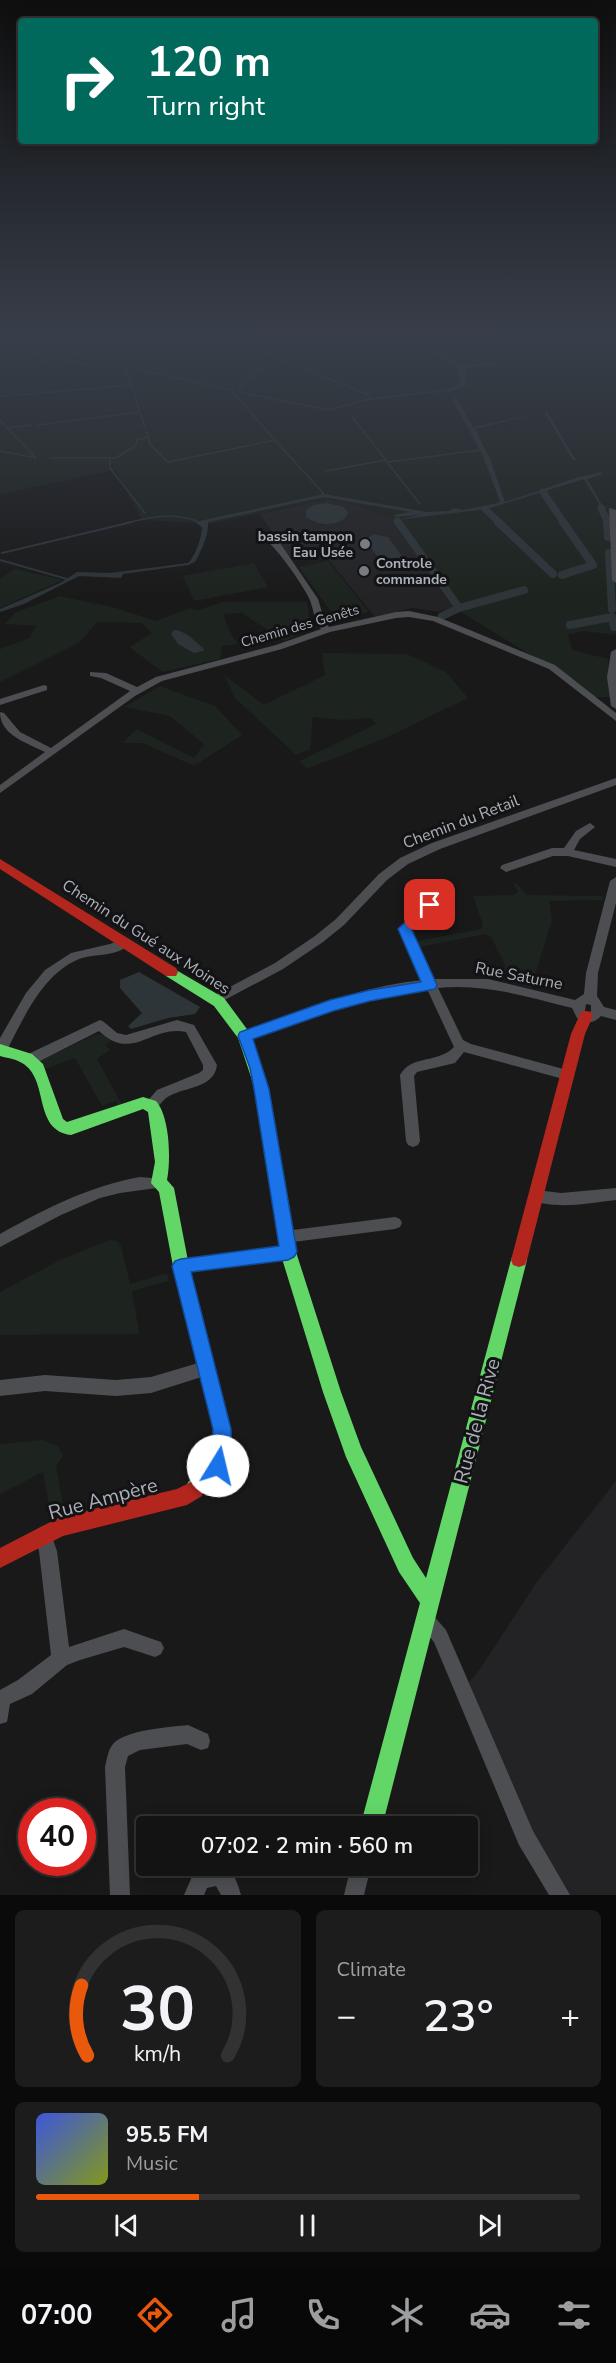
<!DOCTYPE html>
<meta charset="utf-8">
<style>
body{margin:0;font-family:"Nunito Sans",sans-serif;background:#1c1c1c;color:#f1f3f6;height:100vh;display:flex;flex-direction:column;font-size:22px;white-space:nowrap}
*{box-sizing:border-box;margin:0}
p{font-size:20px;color:#9d9ea0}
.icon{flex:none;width:33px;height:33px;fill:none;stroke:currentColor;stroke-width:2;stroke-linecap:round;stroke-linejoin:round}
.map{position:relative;height:1895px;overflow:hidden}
.details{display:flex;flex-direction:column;gap:15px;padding:15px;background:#0a0a0a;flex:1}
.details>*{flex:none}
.hud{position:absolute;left:18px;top:18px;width:580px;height:126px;border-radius:6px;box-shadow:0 3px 15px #0003,0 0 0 2px #323233;background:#00695c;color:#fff;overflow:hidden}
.speed{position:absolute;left:18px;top:1798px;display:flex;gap:12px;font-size:30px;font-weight:700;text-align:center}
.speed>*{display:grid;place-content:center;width:78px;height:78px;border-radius:50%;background:#131313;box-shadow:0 3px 15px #0003,0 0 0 2px #323233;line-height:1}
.speed .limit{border:9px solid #d22;background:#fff;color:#111}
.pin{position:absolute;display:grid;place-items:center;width:51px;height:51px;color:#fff;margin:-26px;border-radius:12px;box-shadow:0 3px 9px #0006}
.me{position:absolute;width:66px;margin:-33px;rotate:9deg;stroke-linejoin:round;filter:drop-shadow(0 0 4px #0008)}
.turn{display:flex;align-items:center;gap:21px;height:126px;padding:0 30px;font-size:27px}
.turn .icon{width:78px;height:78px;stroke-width:2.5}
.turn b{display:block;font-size:42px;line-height:51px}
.big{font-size:45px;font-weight:600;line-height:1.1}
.details .card{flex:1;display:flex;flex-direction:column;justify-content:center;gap:9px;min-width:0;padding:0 21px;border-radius:9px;background:#1c1c1c}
.details .dial{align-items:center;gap:0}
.dial svg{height:156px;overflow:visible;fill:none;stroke:#323233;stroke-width:7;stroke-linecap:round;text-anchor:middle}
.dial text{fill:#f1f3f6;stroke:none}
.song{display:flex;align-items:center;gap:18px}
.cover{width:72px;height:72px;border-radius:9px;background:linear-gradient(135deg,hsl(230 70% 55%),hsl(70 70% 35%))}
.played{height:6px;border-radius:3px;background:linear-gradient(90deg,#ea580c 30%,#323233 30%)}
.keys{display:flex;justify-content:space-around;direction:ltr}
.heat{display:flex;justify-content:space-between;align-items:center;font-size:33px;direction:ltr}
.details .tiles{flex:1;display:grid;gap:15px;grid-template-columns:1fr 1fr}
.card:last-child{grid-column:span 2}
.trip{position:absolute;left:136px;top:1816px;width:342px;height:60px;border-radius:6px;background:#131313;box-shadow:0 3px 15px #0003,0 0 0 2px #323233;font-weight:600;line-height:60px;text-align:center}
.dock{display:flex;height:96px;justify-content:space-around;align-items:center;background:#080808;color:#9d9ea0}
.dock .icon{width:42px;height:42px}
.dock .active{color:#ea580c}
.dock b{font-size:27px;color:#f1f3f6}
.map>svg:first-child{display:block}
.built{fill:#232325}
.green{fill:#1d231e}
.water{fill:#2d3539}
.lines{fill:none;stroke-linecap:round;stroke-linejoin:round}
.stream-far1{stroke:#2d3539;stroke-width:1.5}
.stream{stroke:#2d3539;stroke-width:2}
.canal-far1{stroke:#2d3539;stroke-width:7}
.canal{stroke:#2d3539;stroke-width:8}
.street{fill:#4d4e51;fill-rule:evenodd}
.fast{fill:#63d668;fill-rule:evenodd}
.jam{fill:#b3261e;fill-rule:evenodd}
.route{fill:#1a73e8;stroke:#114b97;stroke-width:1.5}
.poi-dot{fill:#787b80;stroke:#131315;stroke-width:2}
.labels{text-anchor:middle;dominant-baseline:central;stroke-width:6;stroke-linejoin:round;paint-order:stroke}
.far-poi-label{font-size:14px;font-weight:bold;fill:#abb0b8;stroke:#131315;text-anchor:end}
.far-street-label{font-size:14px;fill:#abb0b8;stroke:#131315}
.street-label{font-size:16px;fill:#abb0b8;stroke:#131315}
.near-street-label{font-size:20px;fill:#abb0b8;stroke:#131315}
</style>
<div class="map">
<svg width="616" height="1895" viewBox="0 0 616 1895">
<rect width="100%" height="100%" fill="#191919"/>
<g class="built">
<polygon points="327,499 357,505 390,517 453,607 438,612 412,608 375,617 328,559 316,558 314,555 290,558 260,514"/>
<polygon points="616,1481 616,1895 563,1895 464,1688 480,1669 536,1583"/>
</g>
<g class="green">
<polygon points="0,334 616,334 616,635 582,631 568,635 572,650 608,659 610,697 595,697 549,662 534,657 453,607 390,518 357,505 327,499 209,524 142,520 116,470 0,494"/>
<polygon points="328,561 369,612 337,620 299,567"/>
<polygon points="254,563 268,587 194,601 183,576"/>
<polygon points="15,569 63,580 0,608 0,579"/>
<polygon points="60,596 116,608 156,621 189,608 198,610 223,602 307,602 311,630 284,641 242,613 223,614 231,634 238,644 222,646 220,659 163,672 129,647 152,633 142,623 97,622 79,643 0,682 0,649 29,638 36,626 5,624 16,612"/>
<polygon points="322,653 407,654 446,672 468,698 381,740 306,769 300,761 376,724 371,718 343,720 313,717 310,749 296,755 235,698 224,675 264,705 325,675"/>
<polygon points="160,686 215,706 242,735 194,766 143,743 122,743 137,729 194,758 204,744 170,716 124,707"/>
<polygon points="516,883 527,895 602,896 604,900 549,901 552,920 531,988 508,982 509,977 503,975 505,965 491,937 485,934 420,947 417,941 481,929 483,925 473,896 515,895 518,891 513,884"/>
<polygon points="97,1034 105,1035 111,1041 105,1045 110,1050 97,1059 122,1105 119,1106 116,1101 102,1106 75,1058 43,1070 39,1061"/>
<polygon points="109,1240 117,1241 121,1246 130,1284 167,1273 169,1281 132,1291 139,1332 137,1334 0,1335 0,1292 60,1260"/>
<polygon points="43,1440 58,1446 63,1456 56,1466 64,1510 51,1515 43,1472 0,1494 0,1444"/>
</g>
<g class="water">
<polygon points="381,334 386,334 376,341 411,343 429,346 464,365 498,362 500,364 466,368 465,386 449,392 448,390 461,383 457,365 420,345 368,342"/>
<path d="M455 397 473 427 553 410 547 412 576 460H573L544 412 475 429 490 459 505 502 576 478 601 472 603 474 587 479 602 505 609 508 601 507 584 479 487 509 396 520 419 515 395 517 394 515 410 512 324 497 208 522C209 535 201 551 195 562L188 565 123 574 121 578 79 576 24 604 0 612V609L60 583 77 572 110 573 188 563C195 557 202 537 202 527L195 522 324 494 427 512 449 511 454 508 463 510 498 503 500 501 483 456 452 398Z"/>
<path d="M327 503 344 507 348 513C341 528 318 526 306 517V510L314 505Z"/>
<path d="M373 534 388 537 404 559 403 565C384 573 375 553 366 540Z"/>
<path d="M174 630C185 630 196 642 204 649L203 651 194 653 178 644 171 634Z"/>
<polygon points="139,972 200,1007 195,1014 168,1018 131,1029 128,1026 142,1013 120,988 120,980"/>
</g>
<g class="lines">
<g class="stream-far1">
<polyline points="63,334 93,344"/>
<polyline points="133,334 139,340 153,345 135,362"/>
<polyline points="218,334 268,353 265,362 238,389"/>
<polyline points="265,336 368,345 373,342"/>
<polyline points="0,340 7,346 53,357"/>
<polyline points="153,345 166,335 173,334"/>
<polyline points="268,353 368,395 372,399"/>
<polyline points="67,360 109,334"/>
<polyline points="137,364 142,370 231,390 275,440 168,462 150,444 147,432"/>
<polyline points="25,366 55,358 91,365 125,368"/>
<polyline points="131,385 125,368 132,368"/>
<polyline points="239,392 328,410 365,400 447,390"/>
<polyline points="18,395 131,385 140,412 38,425"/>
<polyline points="0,396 10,395"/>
<polyline points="140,412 145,428"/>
<polyline points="0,420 36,458 0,451"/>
<polyline points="8,428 31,425"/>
<polyline points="275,440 324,494 322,494"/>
<polyline points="50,458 116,458 136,445 137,440 149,437"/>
<polyline points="110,459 110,468 145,513"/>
<polyline points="387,462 420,504"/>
<polyline points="388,462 481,450"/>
<polyline points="326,471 386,460 352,417"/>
<path d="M125 523C153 517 169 512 197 521"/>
</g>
<g class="stream">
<polyline points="2,553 132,522"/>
<polyline points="0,560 67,579"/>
</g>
<g class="canal-far1">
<polyline points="543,492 564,523"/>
<polyline points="601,508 608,523"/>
<polyline points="485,509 500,523"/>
<polyline points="397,521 399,523"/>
</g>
<g class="canal">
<polyline points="398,522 459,608 442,616"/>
<polyline points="498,522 553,574"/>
<polyline points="607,522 608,537"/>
<polyline points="609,553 612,609"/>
<polyline points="562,575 593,565 563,522"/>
<polyline points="459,608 524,590"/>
<polyline points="570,625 612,617 614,627"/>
</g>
<g class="street">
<polygon points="609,508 616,510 616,583 612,580"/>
<path d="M266 536H272L280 543 318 599 324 619 329 627 396 612 409 611 438 617 555 665 616 713V721L549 669 433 621 409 617 396 618 330 632 282 649 162 681 135 696 0 793V785L45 752C27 743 0 735 0 712L4 713 20 732 51 748 130 691 101 678 90 676V672L106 673 137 687 156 677 276 645 321 629C313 618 314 609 309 598 301 582 279 551 266 540Z"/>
<polygon points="616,649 616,709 611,706 607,677 611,652"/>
<polygon points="44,685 47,686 47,690 0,705 0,699"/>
<polygon points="616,778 616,785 440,849 408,864 387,880 344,925 323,942 283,969 219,1003 211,1003 209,1000 211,997 275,963 315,936 336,919 379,874 400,858 432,843"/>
<polygon points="590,823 595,827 580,839 574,850 616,859 616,867 568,856 553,856 506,872 500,868 502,865 552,848 564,848 576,831"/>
<path d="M616 877V903L598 973 597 996 604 1007 616 1010V1020L601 1016C594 1024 585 1024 577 1018L572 1008C527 997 485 983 438 988L463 1040 471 1044 567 1070 572 1071 574 1075 572 1079 567 1080 464 1052 455 1063 417 1072 414 1076 420 1141 418 1145 413 1147 408 1145 406 1141 400 1075C412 1054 438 1064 454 1047L427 989 358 1003 245 1041 240 1040 239 1036 240 1032C299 1012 360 986 423 980L399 929 426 902H434L436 905 434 908 411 930 434 979H488L575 1000 584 994 586 973 610 881ZM586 1004 591 1005V1011L589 1013 585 1011Z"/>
<path d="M125 938 131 942C119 958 95 953 79 959 41 975 23 1020 5 1054L0 1055V1038L26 993 45 970 71 953 110 944Z"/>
<path d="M100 1020 104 1022 117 1033 126 1035 177 1020 194 1025 217 1065C216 1070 215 1074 211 1078 200 1089 179 1089 166 1098 159 1104 157 1112 146 1109L144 1105 157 1090 199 1073 203 1070V1065L186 1032C152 1024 132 1063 99 1031L34 1064 29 1065 24 1064 23 1060 24 1056Z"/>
<path d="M140 1177 164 1179 166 1183 164 1187 120 1193 100 1198 61 1215 0 1247V1234C45 1209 89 1186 140 1177Z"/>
<path d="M616 1188V1200C589 1203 557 1210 531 1200L529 1196 531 1192 536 1190 561 1193Z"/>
<polygon points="395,1217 400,1219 402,1223 400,1227 395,1229 285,1243 280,1242 278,1237 280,1232 285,1231"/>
<polygon points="288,1245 293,1247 295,1252 293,1257 288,1259 181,1273 176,1271 174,1266 176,1261 181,1259"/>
<polygon points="205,1361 211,1364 213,1369 211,1374 151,1393 116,1396 45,1391 0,1396 0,1380 45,1375 116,1380 151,1377"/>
<polygon points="43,1526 49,1529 57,1551 69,1647 124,1629 161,1642 164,1648 161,1654 155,1657 124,1647 80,1660 67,1665 32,1694 10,1704 7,1722 0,1724 0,1690 18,1680 51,1655 39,1551 34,1535 37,1529"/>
<polygon points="426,1611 432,1614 446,1630 533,1831 570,1895 549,1895 519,1845 434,1642 420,1626 417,1620 420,1614"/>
<path d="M188 1725 208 1734 210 1741 208 1748 201 1750 187 1744 140 1750 128 1756 125 1767 130 1895H110L105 1767C107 1759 108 1750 113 1744 125 1730 170 1727 188 1725Z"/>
<path d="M215 1866C232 1866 237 1880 241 1895H221L216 1886 207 1888 204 1895H184L194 1872Z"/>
<polygon points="351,1866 371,1866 364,1895 344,1895"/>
</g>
<g class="fast">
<polygon points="171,967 224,998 252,1036 269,1089 296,1252 341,1392 361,1447 413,1558 426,1578 511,1260 513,1255 519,1253 525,1255 527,1260 382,1827 360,1827 420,1603 399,1572 346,1457 323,1392 280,1252 255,1089 238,1038 214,1006 166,976 164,972 166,968"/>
<path d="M0 1044 32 1054 43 1064 63 1119 67 1122 143 1097 156 1101C170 1117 171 1160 167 1180L174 1188 189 1266 231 1429 224 1469 214 1486 195 1498 188 1496 186 1489 188 1482 200 1472 208 1459 213 1429 173 1266 159 1192 151 1183 155 1162 148 1112 143 1109 71 1135C32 1130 50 1079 22 1063 16 1059 7 1058 0 1056Z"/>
</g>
<g class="jam">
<polygon points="0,859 176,968 178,972 176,976 166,976 0,869"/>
<polygon points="586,1011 591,1012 593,1016 585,1034 527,1260 525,1265 519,1267 513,1265 511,1260 571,1034 581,1012"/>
<polygon points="195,1480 202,1482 204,1489 202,1496 187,1505 63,1536 0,1568 0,1548 60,1517 177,1489"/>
</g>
</g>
<linearGradient id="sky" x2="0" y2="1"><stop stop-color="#0e0e0e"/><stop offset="0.56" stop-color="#383e49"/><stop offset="1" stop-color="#383e49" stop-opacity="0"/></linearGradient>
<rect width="616" height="599" fill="url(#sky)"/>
<path class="route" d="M430 900 437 905 435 908 412 930 437 985 435 989 370 1001 333 1011 253 1039 269 1089 297 1252 294 1257 288 1260 191 1272 231 1429C232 1444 230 1458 224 1472L218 1475 211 1472C206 1460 213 1442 213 1429L172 1266 175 1261 181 1259 279 1246 254 1089 250 1068 238 1036 240 1032 330 1000 370 990 421 982 398 929 426 902Z"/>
<g class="poi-dot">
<circle cx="365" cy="544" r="6"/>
<circle cx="364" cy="571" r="6"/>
</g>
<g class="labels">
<g class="far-poi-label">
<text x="353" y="536">bassin tampon<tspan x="353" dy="16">Eau Usée</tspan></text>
<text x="376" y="563" text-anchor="start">Controle<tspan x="376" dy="16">commande</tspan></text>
</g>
<g class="far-street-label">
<text transform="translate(300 626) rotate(-16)">Chemin des Genêts</text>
</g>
<g class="street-label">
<text transform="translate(461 822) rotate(-21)">Chemin du Retail</text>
<text transform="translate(146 937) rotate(33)">Chemin du Gué aux Moines</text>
<text transform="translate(519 976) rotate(11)">Rue Saturne</text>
</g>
<g class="near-street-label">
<text transform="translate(477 1421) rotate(-75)">Rue de la Rive</text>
<text transform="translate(103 1499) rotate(-15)">Rue Ampère</text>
</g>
</g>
</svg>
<div class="speed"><div class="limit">40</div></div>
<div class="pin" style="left:430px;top:905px;background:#d93025"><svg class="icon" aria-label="arrive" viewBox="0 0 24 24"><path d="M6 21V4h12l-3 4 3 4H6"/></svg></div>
<svg class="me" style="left:218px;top:1466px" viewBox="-20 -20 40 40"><circle r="19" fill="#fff"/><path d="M0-13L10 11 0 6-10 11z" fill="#1a73e8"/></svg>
<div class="trip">07:02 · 2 min · 560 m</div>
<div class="hud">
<div class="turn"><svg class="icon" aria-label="right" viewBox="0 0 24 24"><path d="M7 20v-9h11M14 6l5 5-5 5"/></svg><div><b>120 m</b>Turn right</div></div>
</div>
</div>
<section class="details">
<div class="tiles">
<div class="card dial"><svg viewBox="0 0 100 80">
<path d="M14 69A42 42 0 1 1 86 69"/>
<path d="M14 69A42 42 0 0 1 11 33" stroke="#ea580c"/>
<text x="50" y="56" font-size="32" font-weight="700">30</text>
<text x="50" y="72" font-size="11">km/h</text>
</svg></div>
<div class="card"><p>Climate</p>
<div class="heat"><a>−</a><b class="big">23°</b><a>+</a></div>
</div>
<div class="card">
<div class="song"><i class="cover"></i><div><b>95.5 FM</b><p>Music</p></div></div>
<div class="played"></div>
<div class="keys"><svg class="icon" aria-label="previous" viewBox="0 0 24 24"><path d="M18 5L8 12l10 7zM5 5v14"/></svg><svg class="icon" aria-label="pause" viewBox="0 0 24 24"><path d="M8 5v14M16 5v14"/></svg><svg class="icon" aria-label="next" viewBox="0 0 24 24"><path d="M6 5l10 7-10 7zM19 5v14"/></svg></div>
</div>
</div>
</section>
<nav class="dock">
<b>07:00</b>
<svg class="icon active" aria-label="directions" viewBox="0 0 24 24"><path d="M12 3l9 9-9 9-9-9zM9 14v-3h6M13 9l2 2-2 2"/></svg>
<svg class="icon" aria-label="music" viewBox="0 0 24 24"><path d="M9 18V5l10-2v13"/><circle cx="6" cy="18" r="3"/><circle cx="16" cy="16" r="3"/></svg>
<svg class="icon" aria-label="phone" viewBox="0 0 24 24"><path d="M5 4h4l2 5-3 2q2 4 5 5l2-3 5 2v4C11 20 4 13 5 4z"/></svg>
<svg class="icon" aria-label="climate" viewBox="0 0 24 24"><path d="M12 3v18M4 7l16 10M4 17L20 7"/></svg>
<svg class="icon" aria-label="car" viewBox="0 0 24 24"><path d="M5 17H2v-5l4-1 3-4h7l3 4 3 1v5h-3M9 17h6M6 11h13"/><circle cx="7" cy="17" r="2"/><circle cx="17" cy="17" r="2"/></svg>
<svg class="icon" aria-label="filters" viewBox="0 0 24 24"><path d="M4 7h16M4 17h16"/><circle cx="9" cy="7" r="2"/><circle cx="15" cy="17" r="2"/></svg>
</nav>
